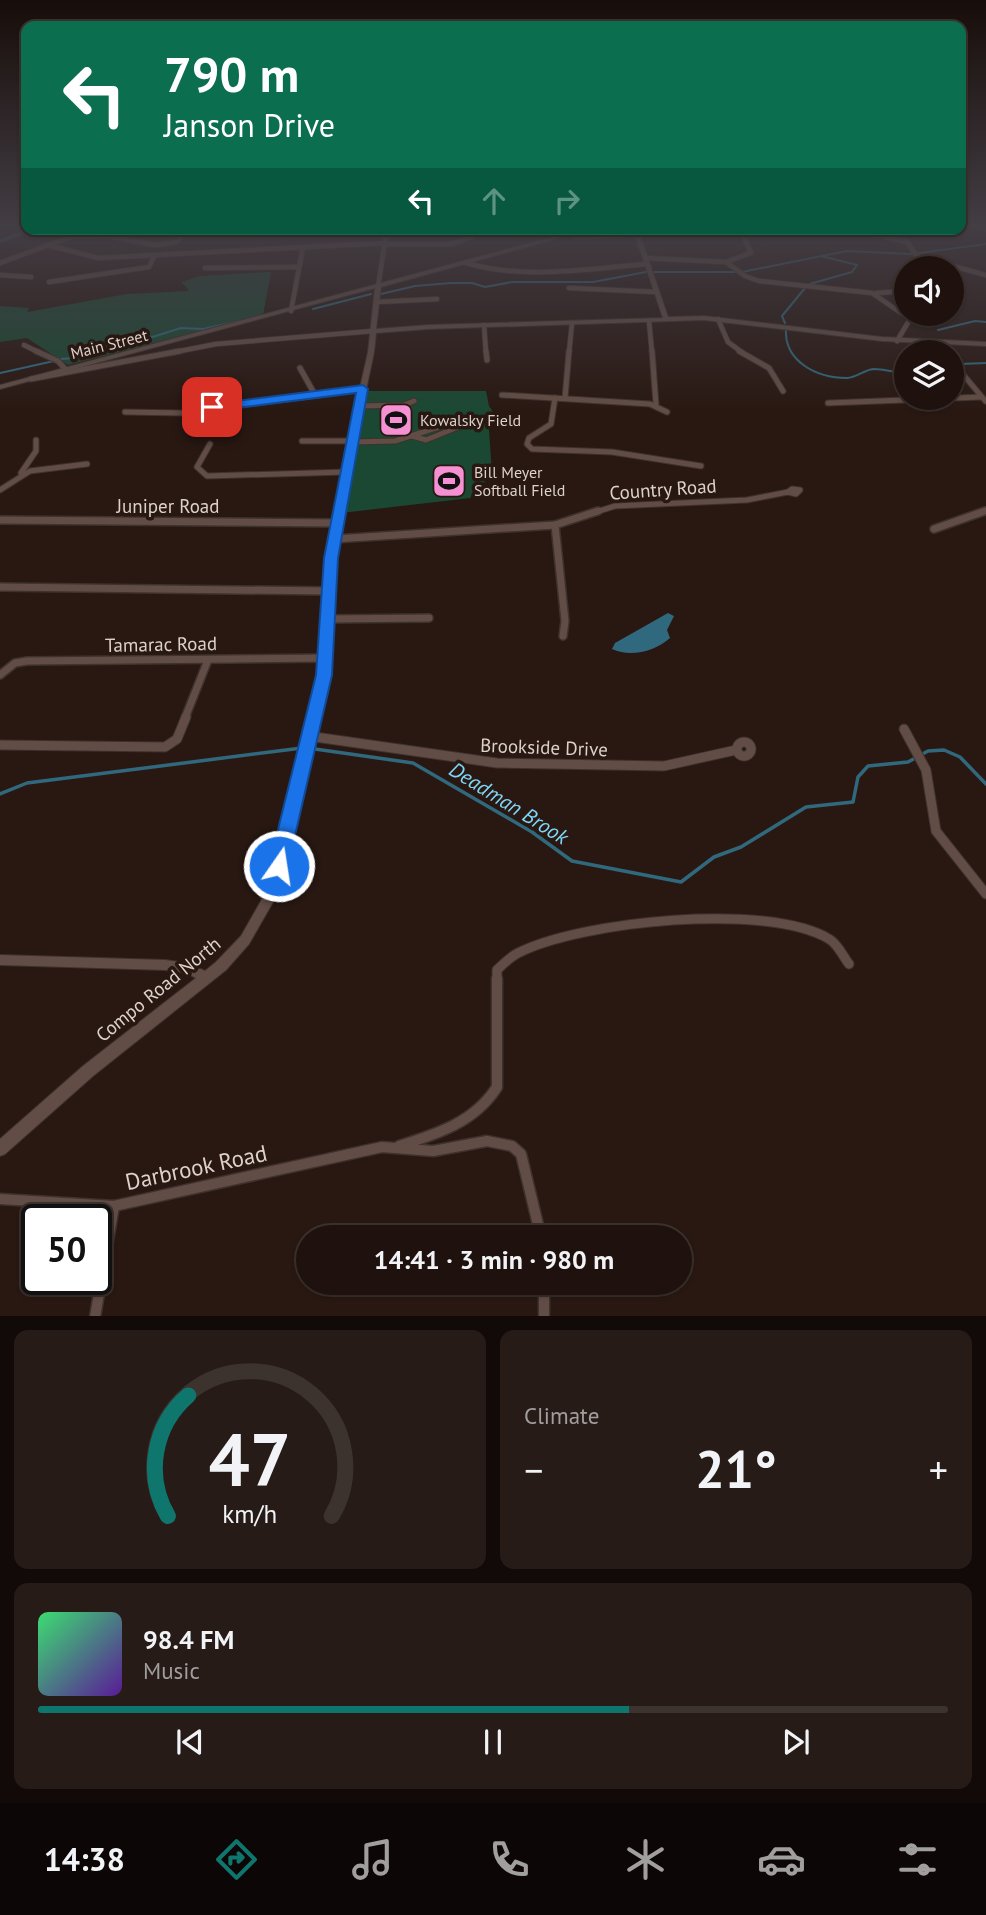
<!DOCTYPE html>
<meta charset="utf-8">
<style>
body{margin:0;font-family:"PT Sans",sans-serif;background:#271b17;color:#f1f3f6;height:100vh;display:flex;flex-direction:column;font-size:26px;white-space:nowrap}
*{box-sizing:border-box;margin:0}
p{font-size:23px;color:#a19e9e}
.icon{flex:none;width:38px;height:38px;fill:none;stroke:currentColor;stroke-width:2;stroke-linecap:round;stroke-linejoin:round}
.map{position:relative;height:1316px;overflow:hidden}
.panel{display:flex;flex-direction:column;gap:14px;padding:14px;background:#110a08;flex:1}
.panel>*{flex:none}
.banner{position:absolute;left:21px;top:21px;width:945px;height:214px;border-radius:14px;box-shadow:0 2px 5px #0004,0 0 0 2px #3c322e;background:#0b6e4f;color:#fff;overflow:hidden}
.buttons{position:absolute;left:894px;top:256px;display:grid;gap:14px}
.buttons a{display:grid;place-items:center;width:70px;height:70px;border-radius:50%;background:#1f120e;box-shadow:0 2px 5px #0004,0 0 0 2px #3c322e;font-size:35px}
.speed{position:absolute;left:21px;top:1204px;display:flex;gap:14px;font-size:35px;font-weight:700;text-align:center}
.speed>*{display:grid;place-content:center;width:91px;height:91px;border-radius:50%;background:#1f120e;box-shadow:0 2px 5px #0004,0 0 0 2px #3c322e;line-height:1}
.speed .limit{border:4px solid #111;border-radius:10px;background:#fff;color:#111}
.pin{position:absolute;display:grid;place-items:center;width:60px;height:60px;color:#fff;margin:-30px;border-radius:14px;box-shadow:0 4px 10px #0006}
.me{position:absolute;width:77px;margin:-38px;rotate:13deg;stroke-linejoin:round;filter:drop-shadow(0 0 5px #0008)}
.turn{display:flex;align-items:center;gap:24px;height:147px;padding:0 28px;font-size:32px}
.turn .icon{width:91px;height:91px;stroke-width:2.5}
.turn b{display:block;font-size:49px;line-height:60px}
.lanes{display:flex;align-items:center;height:66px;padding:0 28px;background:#0003;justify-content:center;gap:35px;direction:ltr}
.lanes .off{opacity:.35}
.big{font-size:52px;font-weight:800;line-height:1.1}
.panel .card{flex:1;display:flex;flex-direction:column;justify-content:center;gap:10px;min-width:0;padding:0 24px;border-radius:14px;background:#271b17}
.panel .dial{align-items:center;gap:0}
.dial svg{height:182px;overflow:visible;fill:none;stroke:#3c322e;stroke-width:7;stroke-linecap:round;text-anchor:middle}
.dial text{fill:#f1f3f6;stroke:none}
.song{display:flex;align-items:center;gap:21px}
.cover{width:84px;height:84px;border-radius:10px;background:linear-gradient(135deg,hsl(140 70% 55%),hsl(270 70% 35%))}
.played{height:7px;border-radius:4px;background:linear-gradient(90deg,#0f766e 65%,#3c322e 65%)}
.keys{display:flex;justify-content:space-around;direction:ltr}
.heat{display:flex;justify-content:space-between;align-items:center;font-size:38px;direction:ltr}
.panel .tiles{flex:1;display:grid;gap:14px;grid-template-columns:1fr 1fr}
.card:last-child{grid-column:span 2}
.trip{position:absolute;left:296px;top:1225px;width:396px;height:70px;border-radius:35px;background:#1f120e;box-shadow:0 2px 5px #0004,0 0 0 2px #3c322e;font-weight:800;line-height:70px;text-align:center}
.tab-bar{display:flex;height:112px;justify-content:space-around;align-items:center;background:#0c0706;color:#a19e9e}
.tab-bar .icon{width:49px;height:49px}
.tab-bar .on{color:#0f766e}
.tab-bar b{font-size:32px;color:#f1f3f6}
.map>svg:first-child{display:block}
.green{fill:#1b4833}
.water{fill:#30697d}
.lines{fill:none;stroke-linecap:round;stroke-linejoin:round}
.stream-far1{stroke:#30697d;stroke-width:2}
.stream{stroke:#30697d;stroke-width:3.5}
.river{fill:#30697d;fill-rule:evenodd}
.street-far4-casing{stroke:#3e312e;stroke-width:6}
.street-far3-casing{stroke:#3e312e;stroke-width:7}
.street-far2-casing{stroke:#3e312e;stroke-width:10}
.street-far1-casing{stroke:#3e312e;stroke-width:11}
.street-casing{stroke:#3e312e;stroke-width:13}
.secondary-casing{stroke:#3e312e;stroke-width:2}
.street-far4{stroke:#614d45;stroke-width:4.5}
.street-far3{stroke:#614d45;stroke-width:5}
.street-far2{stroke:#614d45;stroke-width:7}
.street-far1{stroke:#614d45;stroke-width:9}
.street{stroke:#614d45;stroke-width:10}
.secondary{fill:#614d45;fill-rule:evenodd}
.route{fill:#1a73e8;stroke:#114b97;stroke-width:2}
.labels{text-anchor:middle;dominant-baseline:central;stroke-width:7;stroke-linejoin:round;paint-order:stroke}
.far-street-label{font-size:16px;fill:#ddd1cc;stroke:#291812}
.far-poi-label{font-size:16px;fill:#ddd1cc;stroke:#291812;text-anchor:start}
.street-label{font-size:19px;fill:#ddd1cc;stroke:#291812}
.water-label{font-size:21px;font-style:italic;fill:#7ed7f8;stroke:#291812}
.near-street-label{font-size:23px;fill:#ddd1cc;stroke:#291812}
</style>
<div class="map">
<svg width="986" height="1317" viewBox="0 0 986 1317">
<rect width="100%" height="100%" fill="#291812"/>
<g class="green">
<polygon points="271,272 263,315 243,321 68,365 27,338 0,342 0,306 29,308 27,312 127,294 189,291 182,282 200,276"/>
<polygon points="367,391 486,391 489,406 496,416 489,430 492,474 470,498 341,513"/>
</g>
<path class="water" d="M668 613 674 616 667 630 670 638C655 651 631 658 612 649L615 643Z"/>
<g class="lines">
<g class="stream-far1">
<polyline points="654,272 735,272"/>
<polyline points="742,272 847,251 912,254 986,244"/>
<polyline points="806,285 852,272 857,265 821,256"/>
<polyline points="381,294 415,286 451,283 472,283 485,287 512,282 593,282 646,272"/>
<polyline points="313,309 371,294"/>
<polyline points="785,323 782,316 805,288"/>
<path d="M786 329C784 361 816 378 847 378 856 378 864 370 873 369 883 369 895 372 906 374"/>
<polyline points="938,330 975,321 986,322"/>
<polyline points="92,356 181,328 203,329 240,321"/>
<polyline points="61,359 87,357"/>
<polyline points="959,364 986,363"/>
<polyline points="0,373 54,361"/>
</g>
<g class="stream">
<polyline points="308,748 413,763 532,832 572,861 681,882 714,857 741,847 806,807 853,802 858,777 868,766 908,762 928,751 944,750 960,757 986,784"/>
<polyline points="0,794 27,783 302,748"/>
</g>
<polygon class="river" points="27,229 38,229 0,243 0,239"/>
<defs>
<g id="street-far4">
<polyline points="982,226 986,229"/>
<polyline points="224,229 221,233 295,229"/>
<polyline points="849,229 907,242 918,258 912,268"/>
<polygon points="579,235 588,237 576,237"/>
<polyline points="588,237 637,234"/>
<polyline points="385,244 451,244 472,237 461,229"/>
<polyline points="51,246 98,258 385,243"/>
<polyline points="917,256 986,275"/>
<polyline points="645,258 726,262 745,276 759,281 872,293 910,319 897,341"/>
<polyline points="726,262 751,253 743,235 760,229"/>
<polyline points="0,263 70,237 107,236 155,245 176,242 189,229"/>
<path d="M466 263C526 280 586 269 647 264"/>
<polyline points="205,268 299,267"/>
<polyline points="0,275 31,277"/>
<polyline points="49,282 149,267 155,255"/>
<polyline points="378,287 387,229"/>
<polyline points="569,288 656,292"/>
<polyline points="876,293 906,291"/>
<polyline points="376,302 437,299"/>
<polyline points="291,311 303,247"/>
<polyline points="718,319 728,342 743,353"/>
<polyline points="649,321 652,353"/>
<polyline points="484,325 486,353"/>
<polyline points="24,345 40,353"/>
<polyline points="170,353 216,344 373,331"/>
<polyline points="569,353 572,323"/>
</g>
<g id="street-far3">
<polyline points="36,351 58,361 66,370"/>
<polyline points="486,351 487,360"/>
<polyline points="652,351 656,404"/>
<polyline points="739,351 769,368 783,391"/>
<polyline points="300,368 314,393"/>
<polyline points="31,379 180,351"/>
<polyline points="502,395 650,404 667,412"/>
<polyline points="555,398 551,424 529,438 527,444 532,449 612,452 701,466"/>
<polyline points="565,398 569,351"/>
<polyline points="828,403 981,397"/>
<polyline points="359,406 404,405 414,401"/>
<polyline points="125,412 182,413 363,389"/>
<polyline points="302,441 351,441"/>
<polyline points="351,442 395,441 448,424 458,427 426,440 412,436"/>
<polyline points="210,444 197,467 207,476 345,472"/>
<polyline points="21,473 36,451 36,440"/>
<polygon points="792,489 800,490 796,494 788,492"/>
<polyline points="0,490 30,471 87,464"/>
<polyline points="593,513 615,506 747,500 788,492"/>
<polyline points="979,513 986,511"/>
</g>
<g id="street-far2">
<polyline points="0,520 336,523"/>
<polyline points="555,525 565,621 563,636"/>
<polyline points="934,529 985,511"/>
<polyline points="334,539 555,525 598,511"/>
<polyline points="0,587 327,591"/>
<polyline points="327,619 429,618"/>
<polyline points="0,675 15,663 27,661 326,658"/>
<polyline points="185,718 208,660"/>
</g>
<g id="street-far1">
<polyline points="904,729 926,770 936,831 986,894"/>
<polyline points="308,736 497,763 664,766 736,750"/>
<circle cx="744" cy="749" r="7"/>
<polyline points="0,745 165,747 177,739 186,717"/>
<path d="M497 981V970C503 964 510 957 518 953 581 921 767 902 829 939 837 943 843 956 849 964"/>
</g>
<g id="street">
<path d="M399 1146C437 1134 475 1122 497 1087V979"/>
<polyline points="0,1199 114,1206 382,1147 433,1151 487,1141 512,1146 521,1154 541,1237"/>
<polyline points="544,1283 544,1317"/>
<polyline points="95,1317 114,1206"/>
</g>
<g id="secondary">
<polygon points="583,229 592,229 381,287 376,329 428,325 663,318 633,229 638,229 668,317 704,316 882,337 986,342 986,346 882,341 704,320 428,329 376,333 374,352 349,472 335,558 329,675 273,902 249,944 226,970 93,1076 5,1154 0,1156 0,1139 83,1066 196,978 186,973 165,970 0,965 0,955 165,960 188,963 205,971 216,962 241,936 261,901 319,675 327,558 341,472 368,352 375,288 0,389 0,385"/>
<polygon points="952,359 954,360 986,398 986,404 984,403 952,365"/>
</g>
</defs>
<use href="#street-far4" class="street-far4-casing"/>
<use href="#street-far3" class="street-far3-casing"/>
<use href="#street-far2" class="street-far2-casing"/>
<use href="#street-far1" class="street-far1-casing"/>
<use href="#street" class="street-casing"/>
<use href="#secondary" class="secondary-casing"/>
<use href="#street-far4" class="street-far4"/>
<use href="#street-far3" class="street-far3"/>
<use href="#street-far2" class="street-far2"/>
<use href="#street-far1" class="street-far1"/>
<use href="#street" class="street"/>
<use href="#secondary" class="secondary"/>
</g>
<linearGradient id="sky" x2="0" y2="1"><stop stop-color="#170d0a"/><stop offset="0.55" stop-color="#433d44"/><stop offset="1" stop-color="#433d44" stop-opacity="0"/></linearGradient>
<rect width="986" height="411" fill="url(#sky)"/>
<polygon class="route" points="363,385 368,389 338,558 332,675 288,866 286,871 272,871 269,866 316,675 324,558 356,393 212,411 206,407 212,404"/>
<defs>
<symbol id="stadium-square" viewBox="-11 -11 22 22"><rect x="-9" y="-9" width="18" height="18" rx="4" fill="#f591d2" stroke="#291812"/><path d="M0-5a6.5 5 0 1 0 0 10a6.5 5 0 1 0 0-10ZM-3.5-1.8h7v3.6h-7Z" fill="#111"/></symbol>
</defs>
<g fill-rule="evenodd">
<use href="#stadium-square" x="377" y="401" width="38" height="38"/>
<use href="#stadium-square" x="430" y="462" width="38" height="38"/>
</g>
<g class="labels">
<g class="far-street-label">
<text transform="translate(109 344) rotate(-14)">Main Street</text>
</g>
<g class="far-poi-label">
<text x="420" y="420">Kowalsky Field</text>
<text x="474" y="472">Bill Meyer<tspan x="474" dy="18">Softball Field</tspan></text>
</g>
<g class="street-label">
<text transform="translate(663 489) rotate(-4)">Country Road</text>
<text x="168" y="506">Juniper Road</text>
<text transform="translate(161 644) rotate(-1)">Tamarac Road</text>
<text transform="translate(544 747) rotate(2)">Brookside Drive</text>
<text transform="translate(158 989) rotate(-39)">Compo Road North</text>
</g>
<g class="water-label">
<text transform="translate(509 803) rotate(32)">Deadman Brook</text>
</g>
<g class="near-street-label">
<text transform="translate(196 1167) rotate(-12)">Darbrook Road</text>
</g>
</g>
</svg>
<div class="buttons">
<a><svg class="icon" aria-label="sound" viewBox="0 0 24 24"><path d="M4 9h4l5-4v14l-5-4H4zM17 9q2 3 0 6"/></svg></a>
<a><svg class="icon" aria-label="layers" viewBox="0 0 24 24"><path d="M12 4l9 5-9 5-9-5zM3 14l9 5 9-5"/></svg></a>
</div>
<div class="speed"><div class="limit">50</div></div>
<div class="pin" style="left:212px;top:407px;background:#d93025"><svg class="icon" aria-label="arrive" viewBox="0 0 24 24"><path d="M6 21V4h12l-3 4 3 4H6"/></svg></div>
<svg class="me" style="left:279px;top:866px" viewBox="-20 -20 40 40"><circle r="17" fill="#1a73e8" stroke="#fff" stroke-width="3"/><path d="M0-11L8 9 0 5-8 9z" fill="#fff"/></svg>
<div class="trip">14:41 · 3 min · 980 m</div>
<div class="banner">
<div class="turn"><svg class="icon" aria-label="left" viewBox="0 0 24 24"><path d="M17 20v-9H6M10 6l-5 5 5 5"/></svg><div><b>790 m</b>Janson Drive</div></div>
<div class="lanes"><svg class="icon" aria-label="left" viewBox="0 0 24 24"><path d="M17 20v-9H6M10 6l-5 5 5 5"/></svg><svg class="icon off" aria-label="ahead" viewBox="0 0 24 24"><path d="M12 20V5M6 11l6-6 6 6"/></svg><svg class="icon off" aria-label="right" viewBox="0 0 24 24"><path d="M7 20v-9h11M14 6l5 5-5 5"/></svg></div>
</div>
</div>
<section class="panel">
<div class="tiles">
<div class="card dial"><svg viewBox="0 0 100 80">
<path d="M14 69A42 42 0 1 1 86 69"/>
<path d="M14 69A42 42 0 0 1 23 16" stroke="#0f766e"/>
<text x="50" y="56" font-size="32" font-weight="700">47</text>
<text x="50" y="72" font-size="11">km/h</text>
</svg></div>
<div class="card"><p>Climate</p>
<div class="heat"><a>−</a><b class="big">21°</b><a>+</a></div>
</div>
<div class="card">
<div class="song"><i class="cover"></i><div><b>98.4 FM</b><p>Music</p></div></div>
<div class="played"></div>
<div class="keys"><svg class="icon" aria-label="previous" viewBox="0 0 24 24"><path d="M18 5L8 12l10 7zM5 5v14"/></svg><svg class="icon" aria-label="pause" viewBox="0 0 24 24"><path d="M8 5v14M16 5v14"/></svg><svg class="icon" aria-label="next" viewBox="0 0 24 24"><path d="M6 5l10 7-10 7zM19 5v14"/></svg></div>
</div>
</div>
</section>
<nav class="tab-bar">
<b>14:38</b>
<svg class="icon on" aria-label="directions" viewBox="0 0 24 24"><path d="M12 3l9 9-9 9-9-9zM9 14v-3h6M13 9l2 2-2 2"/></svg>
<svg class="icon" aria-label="music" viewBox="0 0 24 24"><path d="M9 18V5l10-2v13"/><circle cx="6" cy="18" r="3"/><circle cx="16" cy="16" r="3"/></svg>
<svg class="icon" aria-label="phone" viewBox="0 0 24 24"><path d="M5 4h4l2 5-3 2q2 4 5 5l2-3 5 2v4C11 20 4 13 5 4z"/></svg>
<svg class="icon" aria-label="climate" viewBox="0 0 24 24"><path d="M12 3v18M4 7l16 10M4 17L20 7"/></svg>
<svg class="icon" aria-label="car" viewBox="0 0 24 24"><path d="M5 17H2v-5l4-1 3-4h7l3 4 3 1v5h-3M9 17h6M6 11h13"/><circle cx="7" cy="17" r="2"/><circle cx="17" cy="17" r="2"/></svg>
<svg class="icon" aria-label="filters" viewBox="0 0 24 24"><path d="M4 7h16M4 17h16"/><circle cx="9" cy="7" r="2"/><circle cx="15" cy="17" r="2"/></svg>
</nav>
